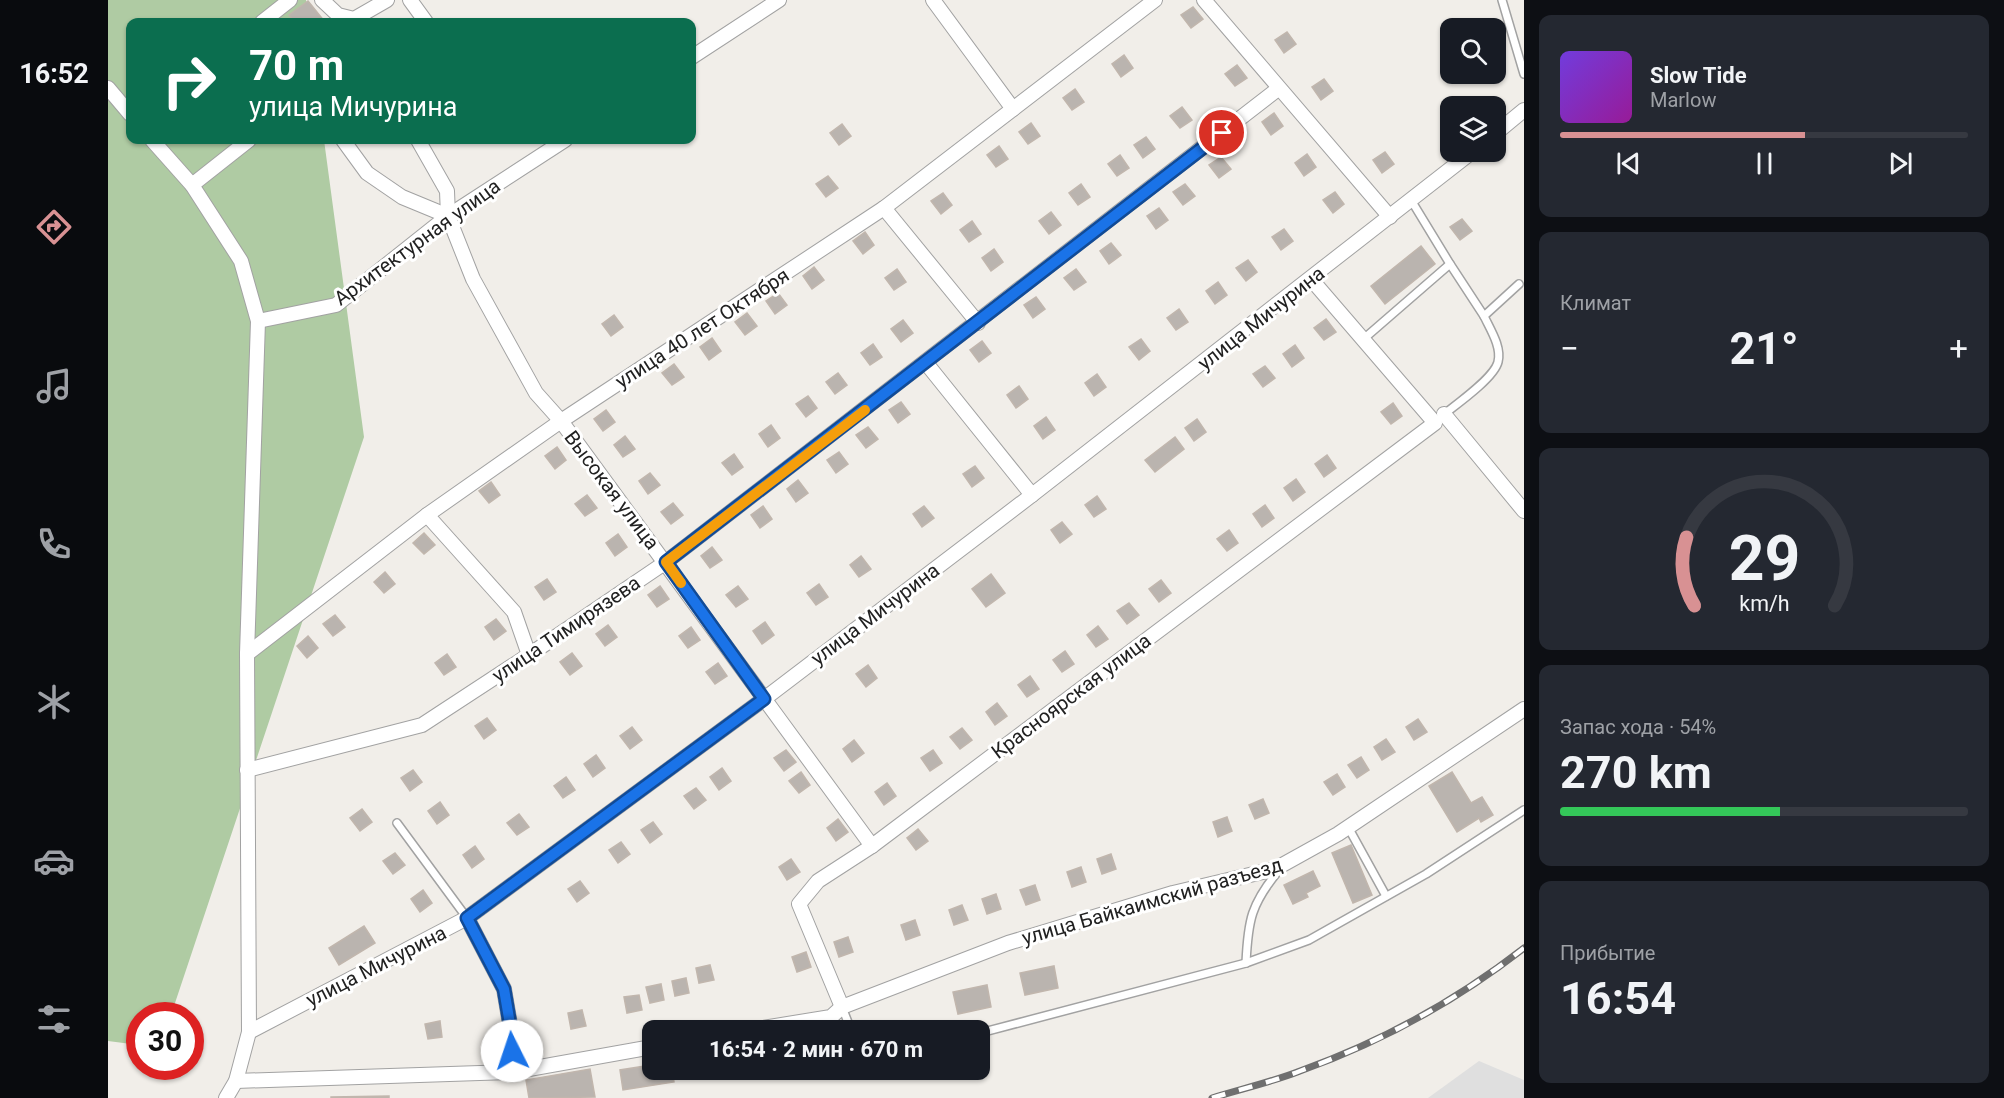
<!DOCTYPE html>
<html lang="ru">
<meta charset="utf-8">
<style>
body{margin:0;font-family:Roboto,sans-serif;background:#242831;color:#f1f3f6;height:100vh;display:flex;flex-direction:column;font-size:22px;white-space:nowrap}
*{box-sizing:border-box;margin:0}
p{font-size:20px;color:#9ea1a6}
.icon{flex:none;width:33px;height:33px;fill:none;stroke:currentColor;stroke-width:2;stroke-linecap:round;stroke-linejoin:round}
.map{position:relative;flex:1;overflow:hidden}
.panel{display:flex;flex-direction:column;gap:15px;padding:15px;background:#0d0f14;width:480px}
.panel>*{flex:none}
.hud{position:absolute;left:18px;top:18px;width:570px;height:126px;border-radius:12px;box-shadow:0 2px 4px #0004;background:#0b6e4f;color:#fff;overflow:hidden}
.fabs{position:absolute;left:1332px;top:18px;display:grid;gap:12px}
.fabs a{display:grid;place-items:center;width:66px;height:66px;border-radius:12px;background:#171b24;box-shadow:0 2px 4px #0004;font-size:30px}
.speed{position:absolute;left:18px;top:1002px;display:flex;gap:12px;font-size:30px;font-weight:700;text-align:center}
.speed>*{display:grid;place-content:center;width:78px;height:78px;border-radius:50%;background:#171b24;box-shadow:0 2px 4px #0004;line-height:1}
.speed .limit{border:9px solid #d22;background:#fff;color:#111}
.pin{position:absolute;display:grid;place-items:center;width:51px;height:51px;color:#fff;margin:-26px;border:3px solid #fff;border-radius:50%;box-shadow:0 2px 6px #0007}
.me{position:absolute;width:66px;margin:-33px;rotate:356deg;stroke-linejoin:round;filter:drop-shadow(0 0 4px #0008)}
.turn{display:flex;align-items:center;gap:21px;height:126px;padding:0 24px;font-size:27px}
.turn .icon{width:78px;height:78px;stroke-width:2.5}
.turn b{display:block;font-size:42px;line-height:51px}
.big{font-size:45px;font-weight:700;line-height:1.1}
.panel .widget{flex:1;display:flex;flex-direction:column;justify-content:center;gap:9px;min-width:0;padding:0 21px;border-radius:12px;background:#242831}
.panel .dial{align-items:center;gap:0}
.dial svg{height:156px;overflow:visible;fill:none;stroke:#363941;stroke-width:7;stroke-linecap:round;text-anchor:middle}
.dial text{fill:#f1f3f6;stroke:none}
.song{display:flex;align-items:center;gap:18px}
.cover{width:72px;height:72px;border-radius:9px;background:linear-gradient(135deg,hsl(260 70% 55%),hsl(300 70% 35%))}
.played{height:6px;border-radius:3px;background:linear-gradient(90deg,#d89193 60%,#363941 60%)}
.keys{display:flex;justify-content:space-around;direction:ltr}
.heat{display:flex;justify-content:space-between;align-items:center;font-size:33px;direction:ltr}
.charge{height:9px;border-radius:4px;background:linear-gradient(90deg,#34c759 54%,#363941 0)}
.trip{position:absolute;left:534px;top:1020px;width:348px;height:60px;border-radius:12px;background:#171b24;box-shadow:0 2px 4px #0004;font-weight:700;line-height:60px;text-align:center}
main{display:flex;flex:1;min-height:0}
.tab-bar{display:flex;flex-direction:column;width:108px;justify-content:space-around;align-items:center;background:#090b0e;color:#9ea1a6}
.tab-bar .icon{width:42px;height:42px}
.tab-bar .active{color:#d89193}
.tab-bar b{font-size:27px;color:#f1f3f6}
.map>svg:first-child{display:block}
.residential{fill:#dfdfdf}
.forest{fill:#afcba3}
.building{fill:#bab4af;stroke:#c1b6ad;stroke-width:1.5}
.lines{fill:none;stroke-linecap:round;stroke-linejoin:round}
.service-casing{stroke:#a2a2a2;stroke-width:10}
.minor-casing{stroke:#a2a2a2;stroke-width:16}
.service{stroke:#fff;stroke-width:7}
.minor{stroke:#fff;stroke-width:14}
.rail-casing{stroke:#6f6f6f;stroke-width:7}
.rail{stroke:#fff;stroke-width:4.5;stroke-dasharray:14;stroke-linecap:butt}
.route-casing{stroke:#114b97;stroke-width:15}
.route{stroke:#1a73e8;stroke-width:10}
.slow{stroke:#f59e0b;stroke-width:10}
.labels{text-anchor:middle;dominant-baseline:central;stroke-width:6;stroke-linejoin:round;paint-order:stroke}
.street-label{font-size:20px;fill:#212121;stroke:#fff}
</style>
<main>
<nav class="tab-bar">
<b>16:52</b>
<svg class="icon active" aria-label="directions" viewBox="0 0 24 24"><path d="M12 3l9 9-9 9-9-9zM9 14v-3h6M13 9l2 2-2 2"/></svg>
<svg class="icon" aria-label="music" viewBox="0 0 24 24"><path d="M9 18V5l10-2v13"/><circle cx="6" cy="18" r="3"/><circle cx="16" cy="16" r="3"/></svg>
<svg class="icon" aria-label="phone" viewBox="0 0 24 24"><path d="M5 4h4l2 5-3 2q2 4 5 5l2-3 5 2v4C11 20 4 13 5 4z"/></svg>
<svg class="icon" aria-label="climate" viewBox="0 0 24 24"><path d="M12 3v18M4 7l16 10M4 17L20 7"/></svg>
<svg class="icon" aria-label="car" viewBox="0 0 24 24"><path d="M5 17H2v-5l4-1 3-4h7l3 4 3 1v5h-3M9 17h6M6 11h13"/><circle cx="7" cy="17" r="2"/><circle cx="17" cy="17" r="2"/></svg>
<svg class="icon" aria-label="filters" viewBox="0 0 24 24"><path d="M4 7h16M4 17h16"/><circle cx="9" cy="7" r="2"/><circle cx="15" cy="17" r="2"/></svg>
</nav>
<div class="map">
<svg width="1416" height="1098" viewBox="0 0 1416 1098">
<rect width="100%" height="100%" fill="#f1eee9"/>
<polygon class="residential" points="1371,1061 1416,1080 1416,1098 1320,1098"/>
<polygon class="forest" points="0,0 198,0 201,22 22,22 22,140 216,140 256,437 63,1015 32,1016 31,1045 0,1041"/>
<g class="building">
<polygon points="200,1 217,22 187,22 181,15"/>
<polygon points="1085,7 1095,19 1083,28 1073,15"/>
<polygon points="1179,32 1188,44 1176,53 1167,40"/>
<polygon points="1016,55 1025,68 1013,77 1004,64"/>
<polygon points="1129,65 1139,78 1127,86 1117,74"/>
<polygon points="1216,79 1225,91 1213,100 1204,87"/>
<polygon points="967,89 976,102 964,110 955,98"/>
<polygon points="1074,107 1084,120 1072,128 1062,116"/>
<polygon points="1166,113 1175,126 1163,135 1154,122"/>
<polygon points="923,123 932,136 920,144 911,132"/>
<polygon points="734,124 743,136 731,145 722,133"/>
<polygon points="1038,137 1047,149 1035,158 1026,145"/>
<polygon points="891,146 900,159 888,167 879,155"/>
<polygon points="1277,152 1286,164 1274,173 1265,160"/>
<polygon points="1199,154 1208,167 1196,176 1187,163"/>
<polygon points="1012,155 1021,168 1009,176 1000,164"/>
<polygon points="1113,157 1123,169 1111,178 1101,165"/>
<polygon points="720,176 730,188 718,197 708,184"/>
<polygon points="973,184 982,197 970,205 961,193"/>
<polygon points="1077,184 1087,196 1075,205 1065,192"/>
<polygon points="1227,192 1236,204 1225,213 1215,200"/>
<polygon points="835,193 844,205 833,214 823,201"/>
<polygon points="1051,208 1060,220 1048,229 1039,216"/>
<polygon points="943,212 953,225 941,234 931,221"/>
<polygon points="1354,219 1364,231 1352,240 1342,227"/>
<polygon points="864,221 873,234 861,242 852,230"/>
<polygon points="1176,229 1185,241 1173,250 1164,237"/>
<polygon points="757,232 766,245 755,254 745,241"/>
<polygon points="1003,243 1013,255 1001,264 992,251"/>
<polygon points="1313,246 1327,264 1277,304 1263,286"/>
<polygon points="886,249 895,262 883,271 874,258"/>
<polygon points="1140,260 1149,272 1138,281 1128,268"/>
<polygon points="706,267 716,280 704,289 695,276"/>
<polygon points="789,269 798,282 786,290 777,278"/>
<polygon points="968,269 978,282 966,290 956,278"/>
<polygon points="1110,282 1119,295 1107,304 1098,291"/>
<polygon points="670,293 679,305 667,314 658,301"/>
<polygon points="928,297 937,309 925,318 916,305"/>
<polygon points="1071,309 1080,322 1068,330 1059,318"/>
<polygon points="639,313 649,326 637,335 627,322"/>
<polygon points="506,315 515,327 503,336 494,324"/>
<polygon points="1218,319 1228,332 1216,340 1206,328"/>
<polygon points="795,320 805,333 793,342 783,329"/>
<polygon points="604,338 613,351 601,360 592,347"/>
<polygon points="1033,339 1042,351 1031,360 1021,347"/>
<polygon points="874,341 883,353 871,362 862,350"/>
<polygon points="765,344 774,357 762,365 753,353"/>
<polygon points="1187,345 1196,358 1184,367 1175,354"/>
<polygon points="566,364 576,377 564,385 554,373"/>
<polygon points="1157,366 1167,378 1155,387 1145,374"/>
<polygon points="730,373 739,385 727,394 718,382"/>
<polygon points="989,374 998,387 986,396 977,383"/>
<polygon points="911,386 920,399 908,408 899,395"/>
<polygon points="700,396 709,408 698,417 688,404"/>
<polygon points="793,402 802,414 790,423 781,410"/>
<polygon points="1285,403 1294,416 1283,424 1273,412"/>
<polygon points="498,410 507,422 495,431 486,419"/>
<polygon points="938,417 947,430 935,439 926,426"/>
<polygon points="1089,419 1098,432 1086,441 1077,428"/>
<polygon points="663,425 672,438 660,447 651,434"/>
<polygon points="760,427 770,439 758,448 748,435"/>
<polygon points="517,436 527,449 515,457 506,445"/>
<polygon points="1067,437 1076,449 1047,472 1037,460"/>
<polygon points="449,447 458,460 447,469 437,456"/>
<polygon points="731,452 740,464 728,473 719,460"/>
<polygon points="626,454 635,467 624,475 614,463"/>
<polygon points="1219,455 1228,468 1216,477 1207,464"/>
<polygon points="867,466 876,478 864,487 855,474"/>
<polygon points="542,473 552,485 540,494 531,481"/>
<polygon points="1188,479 1197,492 1185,501 1176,488"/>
<polygon points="690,480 700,493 688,502 679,489"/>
<polygon points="383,482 392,495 381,503 371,491"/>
<polygon points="479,495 489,508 477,516 467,504"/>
<polygon points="989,496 998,509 986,517 977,505"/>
<polygon points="565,503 575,515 563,524 553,512"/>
<polygon points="1157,505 1166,518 1154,527 1145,514"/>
<polygon points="655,506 664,519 652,528 643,515"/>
<polygon points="816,506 826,518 814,527 805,514"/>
<polygon points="954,522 964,534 952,543 943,530"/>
<polygon points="1121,530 1130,543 1119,551 1109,539"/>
<polygon points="316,533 327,545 316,554 305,543"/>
<polygon points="510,534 519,547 507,556 498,543"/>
<polygon points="604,547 614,560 602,568 593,556"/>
<polygon points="753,556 763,569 751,577 742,565"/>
<polygon points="277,572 287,584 276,593 266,582"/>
<polygon points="883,574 897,593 878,607 864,589"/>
<polygon points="439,579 448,592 436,600 427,587"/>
<polygon points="1053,580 1063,593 1051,602 1041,589"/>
<polygon points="711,584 720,597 708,605 699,593"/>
<polygon points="552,586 561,599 549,607 540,595"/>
<polygon points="630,586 640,599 628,607 618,595"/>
<polygon points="1021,603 1031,615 1019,624 1009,611"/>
<polygon points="227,615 237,627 225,636 215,624"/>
<polygon points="388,619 398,631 386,640 377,627"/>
<polygon points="657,622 666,635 654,644 645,631"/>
<polygon points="500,625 509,637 497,646 488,634"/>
<polygon points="990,626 1000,639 988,647 979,635"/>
<polygon points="583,627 592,640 580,648 571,636"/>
<polygon points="200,636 210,648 199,658 189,646"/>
<polygon points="957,651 966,664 954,672 945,660"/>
<polygon points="464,653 474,666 462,675 452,662"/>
<polygon points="339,654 348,667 336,675 327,663"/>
<polygon points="610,663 619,676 607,684 598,672"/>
<polygon points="760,665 769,678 758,687 748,674"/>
<polygon points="922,676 931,689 919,697 910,685"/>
<polygon points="889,703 899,716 887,725 878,712"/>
<polygon points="379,718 388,730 376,739 367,726"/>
<polygon points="1310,719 1319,732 1306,740 1298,727"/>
<polygon points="524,727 534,740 522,749 512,736"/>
<polygon points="854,728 864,740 852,749 842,737"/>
<polygon points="1278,739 1287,752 1274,760 1266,747"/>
<polygon points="746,740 756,753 744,762 735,749"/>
<polygon points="678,750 688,762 676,771 666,758"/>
<polygon points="825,750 834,763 822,771 813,758"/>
<polygon points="488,755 497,768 485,777 476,764"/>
<polygon points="1253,757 1261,770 1249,778 1240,765"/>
<polygon points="614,768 623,781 611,790 602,777"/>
<polygon points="305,770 314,782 302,791 293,778"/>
<polygon points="693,772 702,785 691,793 681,781"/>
<polygon points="1344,772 1363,803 1374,797 1385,815 1373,822 1371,818 1349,832 1321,786"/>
<polygon points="1229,774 1237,787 1225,795 1216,782"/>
<polygon points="458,777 467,790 455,798 446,786"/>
<polygon points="779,783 788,796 776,805 767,792"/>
<polygon points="588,788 598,800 586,809 576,796"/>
<polygon points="1155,799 1161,813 1147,819 1141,805"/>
<polygon points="332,802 341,815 329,824 320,811"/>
<polygon points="254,809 264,822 252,831 242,818"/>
<polygon points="411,814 421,827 409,835 399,823"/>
<polygon points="1119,817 1124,831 1110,837 1105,822"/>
<polygon points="730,819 740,832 728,841 719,828"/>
<polygon points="545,822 554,834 542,843 533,830"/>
<polygon points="810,829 820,841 808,850 799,838"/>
<polygon points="513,842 522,854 510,863 501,850"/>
<polygon points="1243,845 1264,895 1245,903 1224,853"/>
<polygon points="367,846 376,859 364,868 355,855"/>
<polygon points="287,853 297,865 285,874 275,861"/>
<polygon points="1003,854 1008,869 994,874 989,859"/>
<polygon points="683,859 692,872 679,880 671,867"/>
<polygon points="973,867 978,882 964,887 959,872"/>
<polygon points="1205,871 1212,886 1198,893 1200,897 1185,904 1176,885"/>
<polygon points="472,881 481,893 469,902 460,889"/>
<polygon points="927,885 932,900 918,905 912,890"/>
<polygon points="315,890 324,903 312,912 303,899"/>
<polygon points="888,894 893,909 879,914 874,899"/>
<polygon points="854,905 860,920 846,925 841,910"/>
<polygon points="807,920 812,935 798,940 793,925"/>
<polygon points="256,926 267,943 231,965 221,948"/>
<polygon points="740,937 745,952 731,957 726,942"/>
<polygon points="698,952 703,967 689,972 684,957"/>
<polygon points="602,965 606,980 591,983 588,968"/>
<polygon points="946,966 950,988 917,995 912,973"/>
<polygon points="578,978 581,993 567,996 564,981"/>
<polygon points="553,984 556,1000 542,1003 538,987"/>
<polygon points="879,985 883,1007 850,1014 845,992"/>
<polygon points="531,995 534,1010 519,1013 516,997"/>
<polygon points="474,1010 478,1026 463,1029 460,1013"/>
<polygon points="332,1021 334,1037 320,1039 317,1024"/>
<polygon points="544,1065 544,1070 564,1070 566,1082 515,1090 512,1070"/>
<polygon points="482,1069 487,1097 421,1098 418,1080"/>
<polygon points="281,1096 281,1098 223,1098 223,1097"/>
</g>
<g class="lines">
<defs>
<g id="service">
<polyline points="1394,0 1416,74"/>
<polyline points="1303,200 1342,264"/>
<polyline points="1259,336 1342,264 1376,316 1411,284"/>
<path d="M1335 415C1349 404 1386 378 1390 362 1394 347 1382 329 1376 316"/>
<polyline points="289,823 359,918"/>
<polyline points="1240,827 1278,896"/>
<path d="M1138 963C1140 920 1143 904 1171 870"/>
<polyline points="734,1007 743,1030"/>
<polyline points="872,1033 1138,963 1201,940 1318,874 1416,810"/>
</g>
<g id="minor">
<polyline points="214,0 230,15 246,19 279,0"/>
<polyline points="302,0 318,22"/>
<polyline points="825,0 905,109"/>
<polyline points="1096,0 1282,217"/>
<polyline points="154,22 182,0"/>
<polyline points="584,57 671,0"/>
<polyline points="0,88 22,114"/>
<polyline points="1388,133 1416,110"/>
<polyline points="44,140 84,185 133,261 150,321 139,654 141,1032 128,1081 118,1098"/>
<polyline points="235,140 259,173 294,197 340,216"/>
<polyline points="310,140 339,191 340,216 365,279 428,393 453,421 764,846"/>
<polyline points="84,185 141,140"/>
<polyline points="776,208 870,323"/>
<polyline points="150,321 228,305 340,216 457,140"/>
<polyline points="818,363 924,495"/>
<polyline points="1336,414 1416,511"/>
<polyline points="319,515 406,612 421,655"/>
<polyline points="139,654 319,515 453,421 776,208 1047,0"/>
<polyline points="139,770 314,725 421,655 558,562 1170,89"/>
<polyline points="359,918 396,989 403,1030 404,1072"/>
<polyline points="734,1007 691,904 710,881 764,846 1327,423 1203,279"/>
<polyline points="642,1030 723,1017 734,1007 900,943 1065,893 1167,869 1230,834 1416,709"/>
<polyline points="141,1032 359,918 656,699 924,495 1364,152"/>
<polyline points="128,1081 404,1072 544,1047"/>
</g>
</defs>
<use href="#service" class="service-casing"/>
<use href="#minor" class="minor-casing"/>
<use href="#service" class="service"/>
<use href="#minor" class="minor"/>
<defs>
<path id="rail" d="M1104 1098C1133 1089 1164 1082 1192 1071 1273 1042 1348 1001 1416 948"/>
</defs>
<use href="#rail" class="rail-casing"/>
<use href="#rail" class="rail"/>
</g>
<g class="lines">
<defs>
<polyline id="route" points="404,1051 403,1030 396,989 359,918 656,699 558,562 1114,133"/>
</defs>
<use href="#route" class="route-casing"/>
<use href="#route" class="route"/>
<polyline class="slow" points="573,583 558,562 757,410"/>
</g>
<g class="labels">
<g class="street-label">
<text transform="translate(309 242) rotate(-36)">Архитектурная улица</text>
<text transform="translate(1153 318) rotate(-38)">улица Мичурина</text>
<text transform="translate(594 328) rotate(-33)">улица 40 лет Октября</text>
<text transform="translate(504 490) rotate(53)">Высокая улица</text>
<text transform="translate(767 614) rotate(-37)">улица Мичурина</text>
<text transform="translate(458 629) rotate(-34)">улица Тимирязева</text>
<text transform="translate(963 696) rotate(-37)">Красноярская улица</text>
<text transform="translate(1044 901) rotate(-16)">улица Байкаимский разъезд</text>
<text transform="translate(268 966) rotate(-27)">улица Мичурина</text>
</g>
</g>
</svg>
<div class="fabs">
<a><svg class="icon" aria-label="search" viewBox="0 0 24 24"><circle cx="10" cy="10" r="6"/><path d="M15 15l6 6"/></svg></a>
<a><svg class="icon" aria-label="layers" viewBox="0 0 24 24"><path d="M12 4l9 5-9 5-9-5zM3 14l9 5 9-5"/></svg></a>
</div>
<div class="speed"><div class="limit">30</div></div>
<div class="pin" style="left:1114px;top:133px;background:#d93025"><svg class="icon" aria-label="arrive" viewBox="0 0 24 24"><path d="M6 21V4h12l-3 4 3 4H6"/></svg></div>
<svg class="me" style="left:404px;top:1051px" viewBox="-20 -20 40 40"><circle r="19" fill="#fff"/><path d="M0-13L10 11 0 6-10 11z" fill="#1a73e8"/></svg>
<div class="trip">16:54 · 2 мин · 670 m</div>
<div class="hud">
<div class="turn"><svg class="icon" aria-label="right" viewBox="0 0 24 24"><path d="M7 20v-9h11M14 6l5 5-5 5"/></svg><div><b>70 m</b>улица Мичурина</div></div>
</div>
</div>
<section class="panel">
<div class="widget">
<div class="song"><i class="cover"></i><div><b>Slow Tide</b><p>Marlow</p></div></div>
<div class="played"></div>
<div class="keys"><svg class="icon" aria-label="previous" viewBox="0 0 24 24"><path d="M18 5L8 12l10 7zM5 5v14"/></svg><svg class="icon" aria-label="pause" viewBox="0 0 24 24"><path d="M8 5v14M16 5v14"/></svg><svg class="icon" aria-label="next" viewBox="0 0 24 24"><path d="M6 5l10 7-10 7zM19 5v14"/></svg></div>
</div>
<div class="widget"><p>Климат</p>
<div class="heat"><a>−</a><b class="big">21°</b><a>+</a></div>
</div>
<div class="widget dial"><svg viewBox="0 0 100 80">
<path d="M14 69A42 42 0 1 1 86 69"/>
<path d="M14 69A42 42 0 0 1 10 34" stroke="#d89193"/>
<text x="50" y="56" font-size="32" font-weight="700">29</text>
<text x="50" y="72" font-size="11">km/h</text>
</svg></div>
<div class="widget"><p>Запас хода · 54%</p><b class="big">270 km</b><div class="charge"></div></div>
<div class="widget"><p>Прибытие</p><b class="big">16:54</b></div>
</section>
</main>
